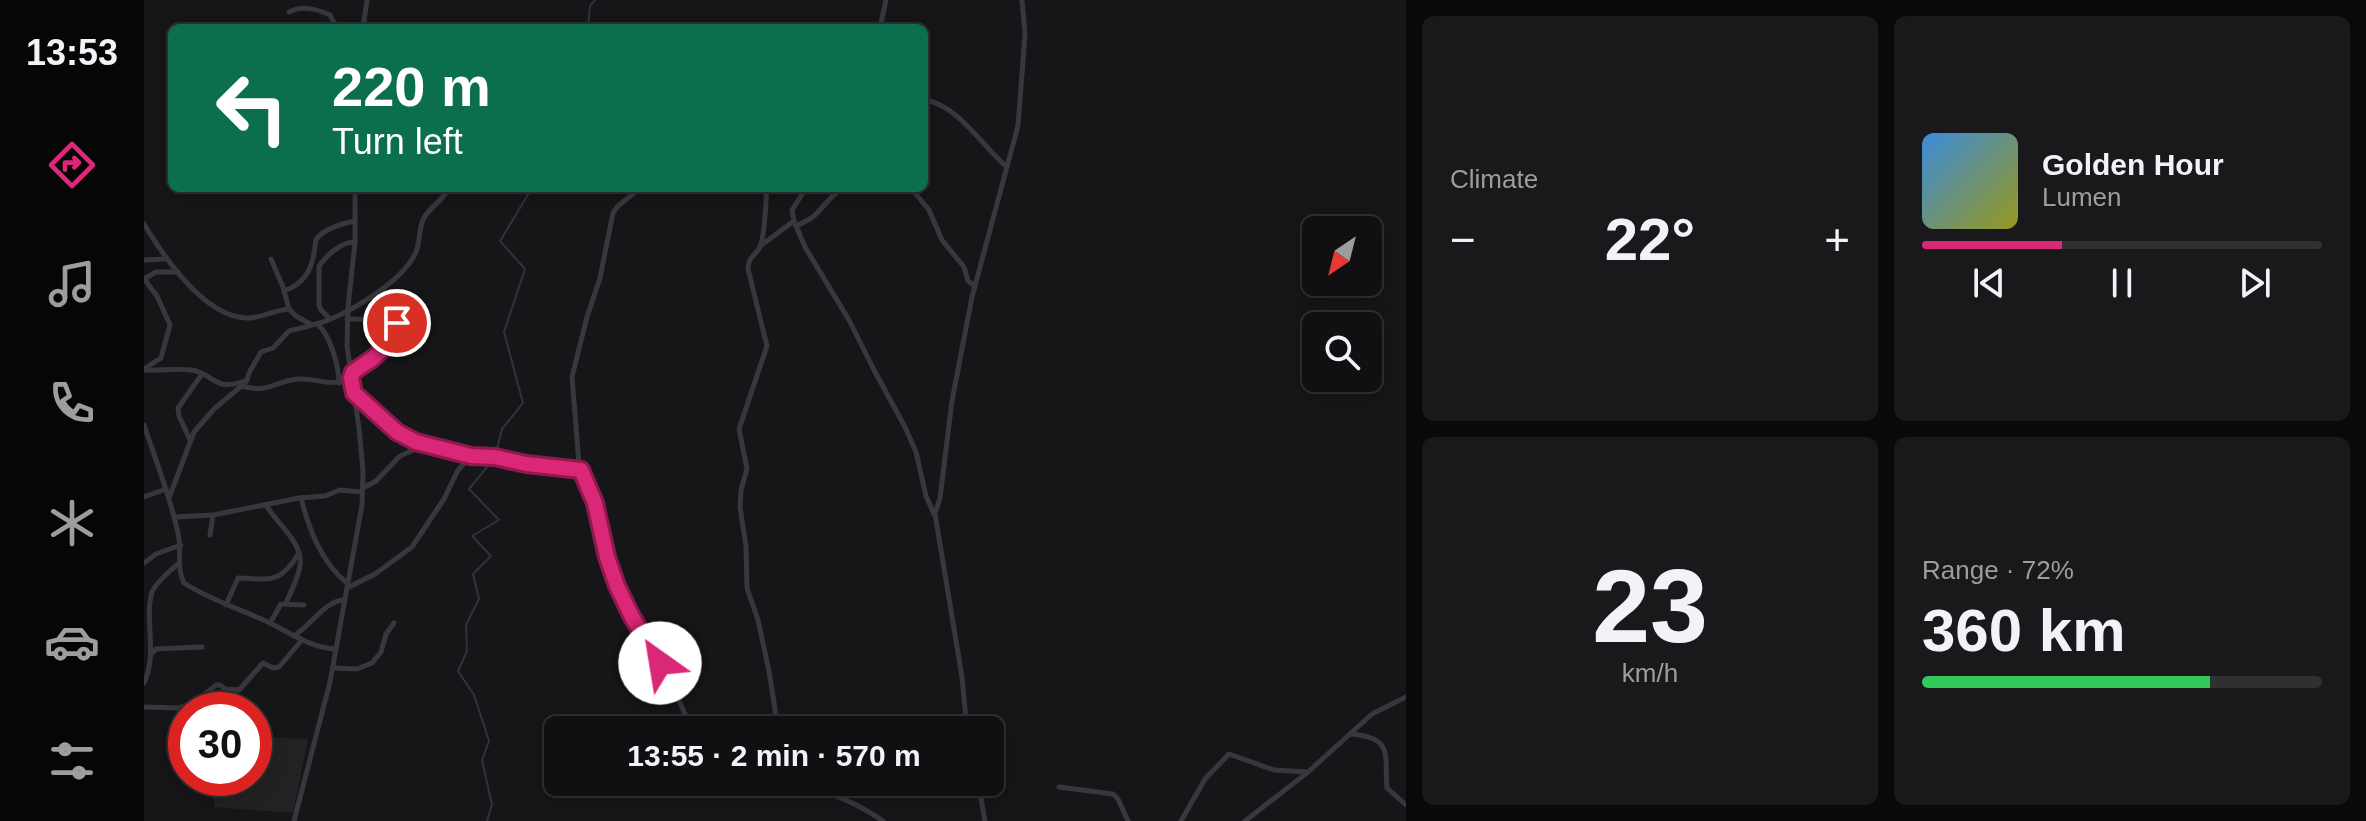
<!DOCTYPE html>
<meta charset="utf-8">
<style>
body{margin:0;font-family:Arial,sans-serif;background:#19191b;color:#f1f3f6;height:100vh;display:flex;flex-direction:column;font-size:30px;white-space:nowrap}
*{box-sizing:border-box;margin:0}
p{font-size:26px;color:#9c9d9f}
.icon{flex:none;width:44px;height:44px;fill:none;stroke:currentColor;stroke-width:2;stroke-linecap:round;stroke-linejoin:round}
.map{position:relative;flex:1;overflow:hidden}
.side{display:flex;flex-direction:column;gap:16px;padding:16px;background:#09090a;width:960px}
.side>*{flex:none}
.guide{position:absolute;left:24px;top:24px;width:760px;height:168px;border-radius:12px;box-shadow:0 4px 20px #0003,0 0 0 2px #303032;background:#0b6e4f;color:#fff;overflow:hidden}
.needle{width:52px;rotate:215deg}
.tools{position:absolute;left:1158px;top:216px;display:grid;gap:16px}
.tools a{display:grid;place-items:center;width:80px;height:80px;border-radius:12px;background:#101012;box-shadow:0 4px 20px #0003,0 0 0 2px #303032;font-size:40px}
.speed{position:absolute;left:24px;top:692px;display:flex;gap:16px;font-size:40px;font-weight:700;text-align:center}
.speed>*{display:grid;place-content:center;width:104px;height:104px;border-radius:50%;background:#101012;box-shadow:0 4px 20px #0003,0 0 0 2px #303032;line-height:1}
.speed .limit{border:12px solid #d22;background:#fff;color:#111}
.pin{position:absolute;display:grid;place-items:center;width:68px;height:68px;color:#fff;margin:-34px;border:4px solid #fff;border-radius:50%;box-shadow:0 2px 8px #0007}
.me{position:absolute;width:88px;margin:-44px;rotate:328deg;stroke-linejoin:round;filter:drop-shadow(0 0 6px #0008)}
.turn{display:flex;align-items:center;gap:28px;height:168px;padding:0 32px;font-size:36px}
.turn .icon{width:104px;height:104px;stroke-width:2.5}
.turn b{display:block;font-size:56px;line-height:68px}
.big{font-size:60px;font-weight:800;line-height:1.1}
.side .widget{flex:1;display:flex;flex-direction:column;justify-content:center;gap:12px;min-width:0;padding:0 28px;border-radius:12px;background:#19191b}
.side .dial{align-items:center;gap:0}
.dial b{font-size:104px;line-height:1}
.song{display:flex;align-items:center;gap:24px}
.cover{width:96px;height:96px;border-radius:12px;background:linear-gradient(135deg,hsl(210 70% 55%),hsl(60 70% 35%))}
.played{height:8px;border-radius:4px;background:linear-gradient(90deg,#db2777 35%,#303032 35%)}
.keys{display:flex;justify-content:space-around;direction:ltr}
.heat{display:flex;justify-content:space-between;align-items:center;font-size:44px;direction:ltr}
.charge{height:12px;border-radius:6px;background:linear-gradient(90deg,#34c759 72%,#303032 0)}
.side .tiles{flex:1;display:grid;gap:16px;grid-template-columns:repeat(2,1fr)}
.trip{position:absolute;left:400px;top:716px;width:460px;height:80px;border-radius:12px;background:#101012;box-shadow:0 4px 20px #0003,0 0 0 2px #303032;font-weight:800;line-height:80px;text-align:center}
main{display:flex;flex:1;min-height:0}
.dock{display:flex;flex-direction:column;width:144px;justify-content:space-around;align-items:center;background:#060607;color:#9c9d9f}
.dock .icon{width:56px;height:56px}
.dock .on{color:#db2777}
.dock b{font-size:36px;color:#f1f3f6}
.map>svg:first-child{display:block}
.built{fill:#222225}
.lines{fill:none;stroke-linecap:round;stroke-linejoin:round}
.stream{stroke:#2c353c;stroke-width:2}
.minor{stroke:#37383d;stroke-width:5}
.route-casing{stroke:#8e194d;stroke-width:20}
.route{stroke:#db2777;stroke-width:14}
</style>
<main>
<nav class="dock">
<b>13:53</b>
<svg class="icon on" aria-label="directions" viewBox="0 0 24 24"><path d="M12 3l9 9-9 9-9-9zM9 14v-3h6M13 9l2 2-2 2"/></svg>
<svg class="icon" aria-label="music" viewBox="0 0 24 24"><path d="M9 18V5l10-2v13"/><circle cx="6" cy="18" r="3"/><circle cx="16" cy="16" r="3"/></svg>
<svg class="icon" aria-label="phone" viewBox="0 0 24 24"><path d="M5 4h4l2 5-3 2q2 4 5 5l2-3 5 2v4C11 20 4 13 5 4z"/></svg>
<svg class="icon" aria-label="climate" viewBox="0 0 24 24"><path d="M12 3v18M4 7l16 10M4 17L20 7"/></svg>
<svg class="icon" aria-label="car" viewBox="0 0 24 24"><path d="M5 17H2v-5l4-1 3-4h7l3 4 3 1v5h-3M9 17h6M6 11h13"/><circle cx="7" cy="17" r="2"/><circle cx="17" cy="17" r="2"/></svg>
<svg class="icon" aria-label="filters" viewBox="0 0 24 24"><path d="M4 7h16M4 17h16"/><circle cx="9" cy="7" r="2"/><circle cx="15" cy="17" r="2"/></svg>
</nav>
<div class="map">
<svg width="1262" height="821" viewBox="0 0 1262 821">
<rect width="100%" height="100%" fill="#161618"/>
<polygon class="built" points="110,737 164,739 149,813 70,807 71,778 110,778"/>
<g class="lines">
<g class="stream">
<polyline points="444,28 446,6 451,0"/>
<polyline points="343,821 348,805 338,760 345,741 330,695 314,671 323,651 322,625 335,599 329,574 347,556 328,536 355,520 325,489 351,457 358,429 379,403 360,332 381,269 356,241 388,188"/>
</g>
<g class="minor">
<path d="M145 12C159 5 172 9 186 15L190 23 196 28"/>
<polyline points="219,28 223,0"/>
<polyline points="736,28 742,0"/>
<path d="M780 100C812 103 839 147 863 167"/>
<polyline points="496,188 474,206 469,213 456,278 443,317 428,377 435,464 451,503 463,557 473,586 488,617 523,673 548,730"/>
<path d="M622 188C623 198 620 238 616 247 611 256 604 257 604 269L623 346 595 429 603 469 597 490 596 507 602 546 603 588 614 620 625 671 631 709 632 730"/>
<polyline points="662,188 648,210 650,221 661,247 705,320 730,370 761,427 772,452 782,496 790,514"/>
<polyline points="767,188 785,210 798,240 820,267 824,281 831,286"/>
<path d="M0 224C20 257 59 316 102 318 116 319 130 310 145 309L152 316 168 325C199 318 259 282 272 252 277 240 274 226 281 216 289 205 298 201 305 188"/>
<path d="M652 226C658 223 665 220 670 216 681 206 688 193 701 188"/>
<polyline points="616,246 650,221"/>
<polyline points="127,259 139,287 145,309"/>
<polyline points="0,260 22,259"/>
<polyline points="0,279 12,272 34,272"/>
<path d="M140 291C159 284 167 272 170 253 171 250 171 243 172 240 178 229 200 223 211 221"/>
<path d="M186 319 177 310 175 305V266C183 255 197 242 211 242"/>
<path d="M203 319C220 319 236 319 249 330"/>
<path d="M174 325C186 334 195 367 195 383"/>
<polyline points="0,369 17,358 26,325 13,296 0,279"/>
<path d="M1 370C16 371 32 368 47 370 69 372 70 394 103 380"/>
<polyline points="102,382 106,371 117,352 129,348 145,331 165,326"/>
<polyline points="211,394 263,438 280,445 326,456"/>
<path d="M0 425C12 461 26 496 34 533 38 550 32 568 40 583 63 598 90 607 115 618 142 629 162 647 191 649"/>
<polyline points="46,440 35,416 34,408 58,374"/>
<polyline points="219,488 232,481 256,456 280,445"/>
<polyline points="0,497 22,489"/>
<path d="M25 498 50 432 70 409 95 388 98 386C127 394 131 380 155 379 177 378 183 388 207 378 212 366 230 359 239 348 248 337 254 322 261 309"/>
<path d="M157 498C165 529 177 562 203 583"/>
<path d="M122 505C132 523 160 543 156 566 154 579 147 591 142 603"/>
<polyline points="30,517 69,515 155,498 181,496 196,490 218,492"/>
<polyline points="66,535 69,515"/>
<polyline points="0,563 12,554 37,545"/>
<polyline points="203,588 231,574 268,547 300,499 314,470 327,456 351,457 382,464 437,470"/>
<path d="M82 605 94 578C125 579 136 585 155 553"/>
<polyline points="126,623 137,604 160,605"/>
<path d="M150 636C166 626 182 600 200 600"/>
<polyline points="7,654 12,649 58,647"/>
<polyline points="189,668 213,669 228,663 237,652 242,634 250,623"/>
<path d="M0 683C14 654 0 619 8 592 13 581 26 571 35 563"/>
<polyline points="0,707 34,708 49,704 72,685 76,685 81,689 95,690 119,663 129,668 135,667 157,641"/>
<polyline points="823,730 818,677 791,514 796,498 808,401 828,297 874,126 881,34 878,0"/>
<path d="M1206 734C1251 737 1240 756 1243 788L1262 805"/>
<path d="M649 782C682 790 710 801 739 821"/>
<polyline points="834,782 841,821"/>
<polyline points="915,787 969,794 974,799 984,821"/>
<polyline points="150,821 186,682 218,505 219,471 215,428 203,346 204,307 211,242 211,188"/>
<polyline points="1037,821 1061,779 1085,754 1130,770 1163,772"/>
<polyline points="1101,821 1164,772 1228,714 1262,697"/>
</g>
</g>
<g class="lines">
<defs>
<polyline id="route" points="253,323 241,347 228,359 209,372 207,378 210,393 253,432 272,442 327,456 351,457 382,464 437,470 451,503 463,557 473,586 488,617 516,663"/>
</defs>
<use href="#route" class="route-casing"/>
<use href="#route" class="route"/>
</g>
</svg>
<div class="tools">
<a><svg class="needle" viewBox="-14 -14 28 28"><path d="M0-13l5 13h-10z" fill="#e53935"/><path d="M0 13l5-13h-10z" fill="#9c9d9f"/></svg></a>
<a><svg class="icon" aria-label="search" viewBox="0 0 24 24"><circle cx="10" cy="10" r="6"/><path d="M15 15l6 6"/></svg></a>
</div>
<div class="speed"><div class="limit">30</div></div>
<div class="pin" style="left:253px;top:323px;background:#d93025"><svg class="icon" aria-label="arrive" viewBox="0 0 24 24"><path d="M6 21V4h12l-3 4 3 4H6"/></svg></div>
<svg class="me" style="left:516px;top:663px" viewBox="-20 -20 40 40"><circle r="19" fill="#fff"/><path d="M0-13L10 11 0 6-10 11z" fill="#db2777"/></svg>
<div class="trip">13:55 · 2 min · 570 m</div>
<div class="guide">
<div class="turn"><svg class="icon" aria-label="left" viewBox="0 0 24 24"><path d="M17 20v-9H6M10 6l-5 5 5 5"/></svg><div><b>220 m</b>Turn left</div></div>
</div>
</div>
<section class="side">
<div class="tiles">
<div class="widget"><p>Climate</p>
<div class="heat"><a>−</a><b class="big">22°</b><a>+</a></div>
</div>
<div class="widget">
<div class="song"><i class="cover"></i><div><b>Golden Hour</b><p>Lumen</p></div></div>
<div class="played"></div>
<div class="keys"><svg class="icon" aria-label="previous" viewBox="0 0 24 24"><path d="M18 5L8 12l10 7zM5 5v14"/></svg><svg class="icon" aria-label="pause" viewBox="0 0 24 24"><path d="M8 5v14M16 5v14"/></svg><svg class="icon" aria-label="next" viewBox="0 0 24 24"><path d="M6 5l10 7-10 7zM19 5v14"/></svg></div>
</div>
<div class="widget dial"><b>23</b><p>km/h</p></div>
<div class="widget"><p>Range · 72%</p><b class="big">360 km</b><div class="charge"></div></div>
</div>
</section>
</main>
